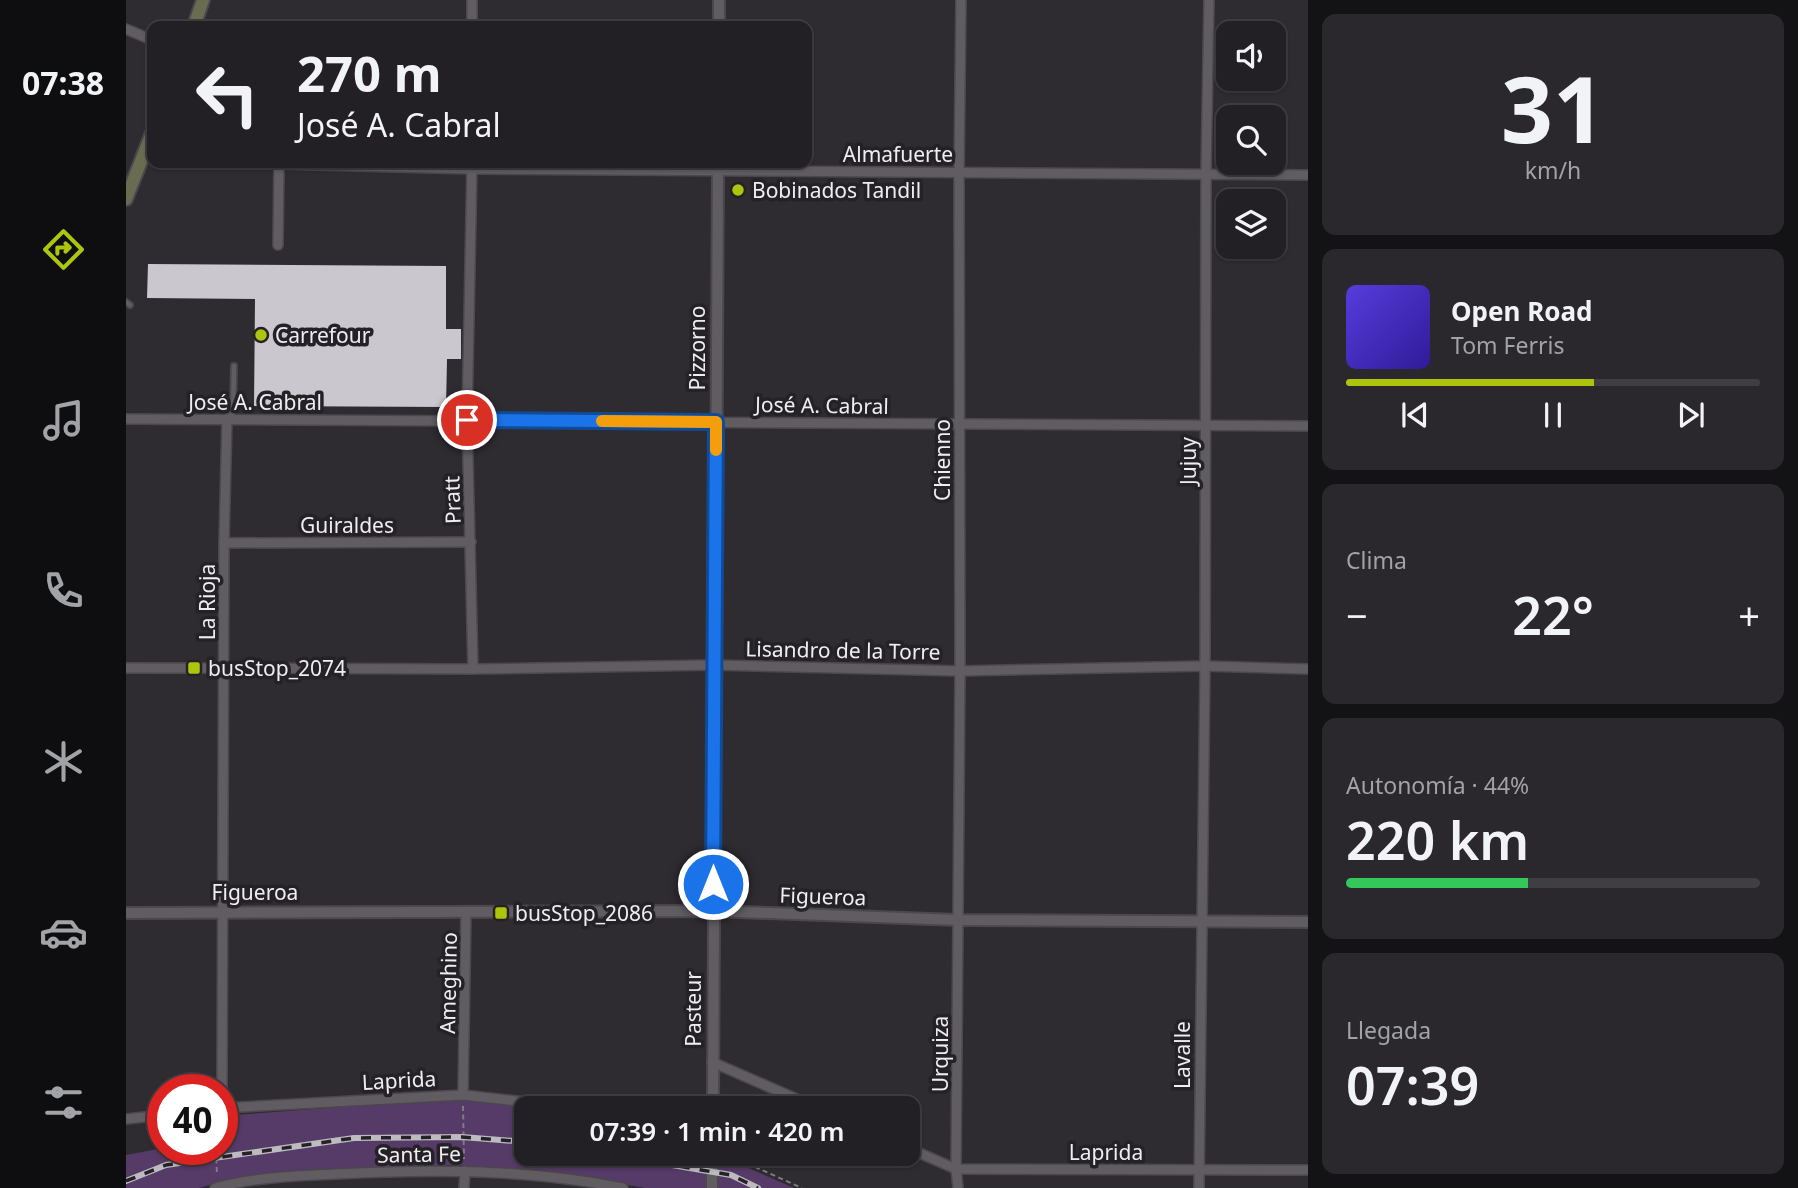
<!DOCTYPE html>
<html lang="es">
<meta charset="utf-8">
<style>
body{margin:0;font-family:"Noto Sans",sans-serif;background:#2a282d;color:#f1f3f6;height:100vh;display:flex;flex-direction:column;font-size:26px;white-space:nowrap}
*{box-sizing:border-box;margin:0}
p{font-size:23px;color:#a2a3a7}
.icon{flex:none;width:38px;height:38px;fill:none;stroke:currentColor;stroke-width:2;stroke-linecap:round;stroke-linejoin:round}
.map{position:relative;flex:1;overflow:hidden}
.details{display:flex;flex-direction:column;gap:14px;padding:14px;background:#131214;width:490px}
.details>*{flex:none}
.banner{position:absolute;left:21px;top:21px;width:665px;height:147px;border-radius:14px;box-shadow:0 2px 5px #0004,0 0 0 2px #3f3e42;background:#222025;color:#f1f3f6;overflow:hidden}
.controls{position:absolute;left:1090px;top:21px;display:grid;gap:14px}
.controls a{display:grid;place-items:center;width:70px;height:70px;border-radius:14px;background:#222025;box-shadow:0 2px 5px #0004,0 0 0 2px #3f3e42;font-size:35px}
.speed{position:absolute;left:21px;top:1074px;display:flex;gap:14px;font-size:35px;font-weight:700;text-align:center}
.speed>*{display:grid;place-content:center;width:91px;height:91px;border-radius:50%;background:#222025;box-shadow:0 2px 5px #0004,0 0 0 2px #3f3e42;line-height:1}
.speed .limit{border:10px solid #d22;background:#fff;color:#111}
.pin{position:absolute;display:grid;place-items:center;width:60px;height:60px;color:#fff;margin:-30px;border:4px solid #fff;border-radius:50%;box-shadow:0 2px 7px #0007}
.me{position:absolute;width:77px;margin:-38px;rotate:0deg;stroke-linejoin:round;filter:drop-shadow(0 0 5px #0008)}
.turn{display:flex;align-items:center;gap:24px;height:147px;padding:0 35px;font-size:32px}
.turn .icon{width:91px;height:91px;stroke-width:2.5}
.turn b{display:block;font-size:49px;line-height:60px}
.big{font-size:52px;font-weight:600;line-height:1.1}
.details .tile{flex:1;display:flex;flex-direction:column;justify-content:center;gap:10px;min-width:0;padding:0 24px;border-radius:14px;background:#2a282d}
.details .dial{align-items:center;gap:0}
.dial b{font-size:91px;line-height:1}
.song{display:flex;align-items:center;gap:21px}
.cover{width:84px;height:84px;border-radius:10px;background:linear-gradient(135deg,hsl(250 70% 55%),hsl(250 70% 35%))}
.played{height:7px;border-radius:4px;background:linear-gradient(90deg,#adc60d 60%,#3f3e42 60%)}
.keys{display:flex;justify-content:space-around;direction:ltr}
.heat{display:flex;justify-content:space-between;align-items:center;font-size:38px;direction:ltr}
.charge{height:10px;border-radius:5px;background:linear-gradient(90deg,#34c759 44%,#3f3e42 0)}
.trip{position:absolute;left:388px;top:1096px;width:406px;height:70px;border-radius:14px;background:#222025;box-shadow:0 2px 5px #0004,0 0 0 2px #3f3e42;font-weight:600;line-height:70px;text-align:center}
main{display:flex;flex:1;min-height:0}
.tabs{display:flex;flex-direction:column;width:126px;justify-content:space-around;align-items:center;background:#0e0d0f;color:#a2a3a7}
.tabs .icon{width:49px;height:49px}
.tabs .on{color:#adc60d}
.tabs b{font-size:32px;color:#f1f3f6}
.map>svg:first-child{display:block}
.green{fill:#563a68}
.building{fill:#cbc7ce}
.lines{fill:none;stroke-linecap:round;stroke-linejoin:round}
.service-casing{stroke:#4b484d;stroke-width:8}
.minor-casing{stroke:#4b484d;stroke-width:12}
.tertiary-casing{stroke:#4b484d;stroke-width:14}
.secondary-casing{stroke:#4b484d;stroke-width:16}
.path{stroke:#7e7c80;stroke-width:2;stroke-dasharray:5 3.5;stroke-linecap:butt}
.service{stroke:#605c62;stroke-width:4.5}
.minor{stroke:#605c62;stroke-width:9}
.tertiary{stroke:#605c62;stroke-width:10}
.secondary{stroke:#6a6c51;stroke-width:12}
.rail-casing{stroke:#bdbbbf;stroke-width:6}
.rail{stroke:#252227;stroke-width:3.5;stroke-dasharray:10;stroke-linecap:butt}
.route-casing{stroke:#114b97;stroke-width:18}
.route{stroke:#1a73e8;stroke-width:12}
.slow{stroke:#f59e0b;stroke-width:12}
.poi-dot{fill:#adc60d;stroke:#252227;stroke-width:2.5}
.labels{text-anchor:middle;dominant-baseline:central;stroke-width:7;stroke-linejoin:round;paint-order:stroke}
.street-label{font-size:21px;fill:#efedf0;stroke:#252227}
.poi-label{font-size:21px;fill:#efedf0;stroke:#252227;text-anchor:start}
</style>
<main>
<nav class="tabs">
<b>07:38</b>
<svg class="icon on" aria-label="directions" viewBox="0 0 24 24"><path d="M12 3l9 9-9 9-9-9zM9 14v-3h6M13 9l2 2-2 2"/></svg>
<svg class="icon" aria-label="music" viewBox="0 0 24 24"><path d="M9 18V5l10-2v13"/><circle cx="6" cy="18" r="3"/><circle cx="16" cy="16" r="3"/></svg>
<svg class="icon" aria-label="phone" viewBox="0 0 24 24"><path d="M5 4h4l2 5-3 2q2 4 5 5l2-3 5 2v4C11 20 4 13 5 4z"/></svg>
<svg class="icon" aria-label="climate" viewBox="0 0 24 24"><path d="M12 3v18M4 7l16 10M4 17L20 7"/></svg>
<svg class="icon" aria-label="car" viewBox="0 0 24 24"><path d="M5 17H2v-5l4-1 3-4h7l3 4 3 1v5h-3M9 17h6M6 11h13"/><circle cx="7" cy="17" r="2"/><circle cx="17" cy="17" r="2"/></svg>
<svg class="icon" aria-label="filters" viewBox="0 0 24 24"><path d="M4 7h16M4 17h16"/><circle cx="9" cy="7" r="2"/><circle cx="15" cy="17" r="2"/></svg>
</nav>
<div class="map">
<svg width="1182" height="1188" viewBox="0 0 1182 1188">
<rect width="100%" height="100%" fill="#2e2b31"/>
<g class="green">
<polygon points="322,1099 411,1108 401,1108 401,1153 579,1153 579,1188 519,1188 417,1170 327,1165 144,1174 100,1180 73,1188 0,1188 0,1155 37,1148 96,1150 96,1116"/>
<polygon points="593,1155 668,1188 592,1188"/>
</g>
<polygon class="building" points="22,264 320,266 320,329 335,329 335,359 321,359 320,407 128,406 129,299 21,298"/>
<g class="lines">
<defs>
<g id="service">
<polyline points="0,302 4,305"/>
<polyline points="101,419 107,413 108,366"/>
</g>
<g id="minor">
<polyline points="346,26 346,0"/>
<polyline points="0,29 26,40"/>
<polyline points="152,164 346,169 1182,175"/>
<polyline points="346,164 341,420 347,669"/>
<polyline points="152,245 153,163"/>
<polyline points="0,419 1182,426"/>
<polyline points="98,543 345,542"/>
<polyline points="0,668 347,669 588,665 834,671 1079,666 1182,669"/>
<polyline points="586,1062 691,1108"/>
<polyline points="96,1090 98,543 101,419"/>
<polyline points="337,1095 340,913"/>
<polyline points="96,1108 337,1095 452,1108"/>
<polyline points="0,1119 37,1115"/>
<polyline points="782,1148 830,1169 1182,1170"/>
<path d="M89 1188C128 1177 170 1176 210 1174 307 1169 402 1169 497 1188"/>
<polyline points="338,1188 339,1171"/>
<polyline points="832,1188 830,1169 834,671 833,172 835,0"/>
<polyline points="1073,1188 1079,666 1080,174 1083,0"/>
</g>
<g id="tertiary">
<polyline points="593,26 593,0"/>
<polyline points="0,913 587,911 832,920 1182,922"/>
<polyline points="587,1108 592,163"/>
<polyline points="586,1188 586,1153"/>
</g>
<g id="secondary">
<polyline points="68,26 77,0"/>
<polyline points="0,199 26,133"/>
</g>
</defs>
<use href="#service" class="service-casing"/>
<use href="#minor" class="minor-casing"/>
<use href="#tertiary" class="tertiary-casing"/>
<use href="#secondary" class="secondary-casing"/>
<g class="path">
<polyline points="337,1106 338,1159"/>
<polyline points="90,1150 91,1175"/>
<polyline points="598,1153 676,1188"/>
</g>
<use href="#service" class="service"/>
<use href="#minor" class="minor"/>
<use href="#tertiary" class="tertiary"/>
<use href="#secondary" class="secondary"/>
<defs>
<g id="rail">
<polyline points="475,1153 605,1175 632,1188"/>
<polyline points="0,1181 40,1165 228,1138 336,1137 401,1142"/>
</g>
</defs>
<use href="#rail" class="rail-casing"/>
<use href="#rail" class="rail"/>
</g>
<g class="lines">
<defs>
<polyline id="route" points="341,420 590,422 587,884"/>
</defs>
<use href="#route" class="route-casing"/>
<use href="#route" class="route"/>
<polyline class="slow" points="476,421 590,422 590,450"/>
</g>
<g class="poi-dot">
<circle cx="612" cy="190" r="7"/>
<circle cx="135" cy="335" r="7"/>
<rect x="61" y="661" width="14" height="14" rx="3.5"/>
<rect x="368" y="906" width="14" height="14" rx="3.5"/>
</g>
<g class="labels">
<g class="street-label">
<text x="772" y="154">Almafuerte</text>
<text transform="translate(571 348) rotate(-90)">Pizzorno</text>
<text x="129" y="402">José A. Cabral</text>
<text transform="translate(696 405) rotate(1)">José A. Cabral</text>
<text transform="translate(816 460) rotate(-90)">Chienno</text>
<text transform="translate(1062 461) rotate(-90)">Jujuy</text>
<text transform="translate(326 500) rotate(-92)">Pratt</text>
<text x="221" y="525">Guiraldes</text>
<text transform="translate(81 602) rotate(-90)">La Rioja</text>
<text transform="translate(717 650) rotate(1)">Lisandro de la Torre</text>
<text x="129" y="892">Figueroa</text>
<text transform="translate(697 896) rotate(2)">Figueroa</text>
<text transform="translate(322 983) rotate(-89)">Ameghino</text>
<text transform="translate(567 1009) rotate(-90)">Pasteur</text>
<text transform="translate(814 1054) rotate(-90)">Urquiza</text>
<text transform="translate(1056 1055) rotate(-90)">Lavalle</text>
<text transform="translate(273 1080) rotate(-3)">Laprida</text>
<text x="980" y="1152">Laprida</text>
<text transform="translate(293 1154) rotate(-1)">Santa Fe</text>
</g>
<g class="poi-label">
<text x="626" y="190">Bobinados Tandil</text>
<text x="149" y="335">Carrefour</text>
<text x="82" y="668">busStop_2074</text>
<text x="389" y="913">busStop_2086</text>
</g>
</g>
</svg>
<div class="controls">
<a><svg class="icon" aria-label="sound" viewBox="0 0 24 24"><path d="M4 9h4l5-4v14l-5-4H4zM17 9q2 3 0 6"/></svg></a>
<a><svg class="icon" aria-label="search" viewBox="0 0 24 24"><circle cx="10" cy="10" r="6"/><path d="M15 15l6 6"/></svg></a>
<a><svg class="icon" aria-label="layers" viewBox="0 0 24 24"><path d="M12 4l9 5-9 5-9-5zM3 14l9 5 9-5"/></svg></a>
</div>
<div class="speed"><div class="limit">40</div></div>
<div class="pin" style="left:341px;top:420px;background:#d93025"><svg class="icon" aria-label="arrive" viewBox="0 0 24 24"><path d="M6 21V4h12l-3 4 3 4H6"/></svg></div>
<svg class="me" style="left:587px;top:884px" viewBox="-20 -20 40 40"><circle r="17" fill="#1a73e8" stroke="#fff" stroke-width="3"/><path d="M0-11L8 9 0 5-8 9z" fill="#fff"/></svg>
<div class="trip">07:39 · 1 min · 420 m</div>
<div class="banner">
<div class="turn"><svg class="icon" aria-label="left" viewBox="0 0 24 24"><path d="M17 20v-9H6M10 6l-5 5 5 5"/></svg><div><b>270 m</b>José A. Cabral</div></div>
</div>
</div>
<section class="details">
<div class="tile dial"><b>31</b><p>km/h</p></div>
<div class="tile">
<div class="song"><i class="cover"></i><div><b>Open Road</b><p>Tom Ferris</p></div></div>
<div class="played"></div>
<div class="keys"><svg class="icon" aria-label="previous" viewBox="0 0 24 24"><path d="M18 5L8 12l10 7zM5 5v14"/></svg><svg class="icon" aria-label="pause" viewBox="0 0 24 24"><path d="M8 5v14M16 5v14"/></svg><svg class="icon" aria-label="next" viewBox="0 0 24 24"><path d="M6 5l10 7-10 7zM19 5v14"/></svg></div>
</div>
<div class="tile"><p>Clima</p>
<div class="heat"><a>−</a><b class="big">22°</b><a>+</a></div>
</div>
<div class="tile"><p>Autonomía · 44%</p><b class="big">220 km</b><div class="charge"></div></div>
<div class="tile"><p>Llegada</p><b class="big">07:39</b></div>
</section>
</main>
